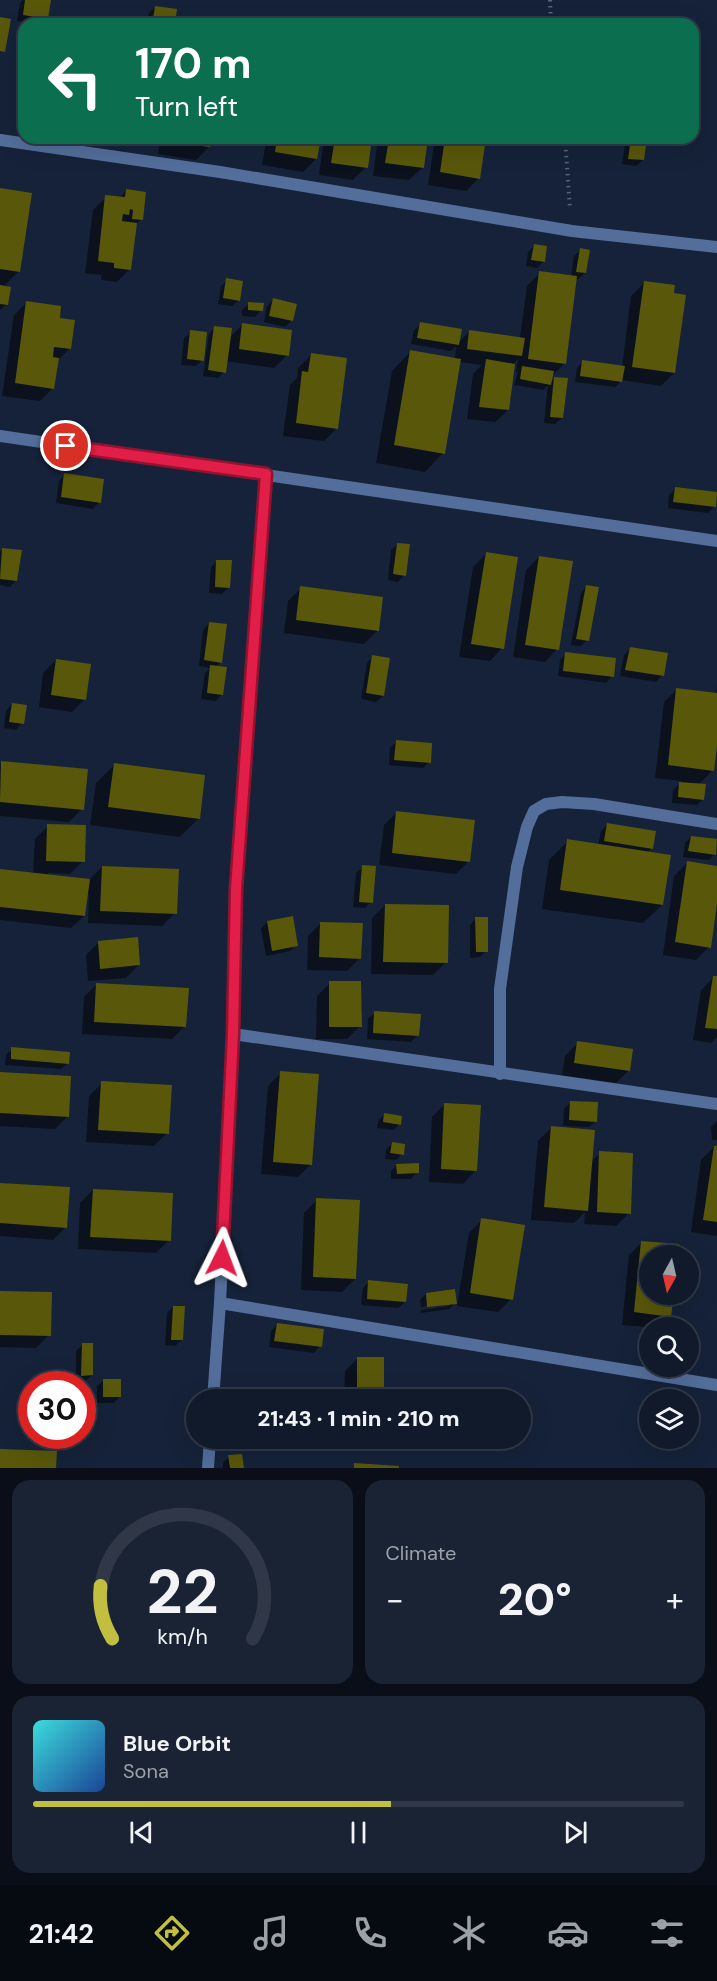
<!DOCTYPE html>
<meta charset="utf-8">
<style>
body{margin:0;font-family:"DM Sans",sans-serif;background:#192333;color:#f1f3f6;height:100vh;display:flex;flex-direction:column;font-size:22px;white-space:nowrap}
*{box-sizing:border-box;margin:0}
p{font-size:20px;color:#9ca1a9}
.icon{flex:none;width:33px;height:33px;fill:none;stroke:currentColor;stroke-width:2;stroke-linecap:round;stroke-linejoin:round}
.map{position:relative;height:1468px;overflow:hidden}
.panel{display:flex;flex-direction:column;gap:12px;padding:12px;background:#090e18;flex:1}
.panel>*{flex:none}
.guide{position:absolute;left:18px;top:18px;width:681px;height:126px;border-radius:18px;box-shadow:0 6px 24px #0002,0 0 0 2px #303847;background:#0b6e4f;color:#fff;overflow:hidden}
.needle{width:39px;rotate:188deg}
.tools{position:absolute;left:639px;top:1245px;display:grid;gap:12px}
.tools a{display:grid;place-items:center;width:60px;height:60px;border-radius:50%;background:#101a2b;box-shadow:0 6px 24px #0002,0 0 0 2px #303847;font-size:30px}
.speed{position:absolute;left:18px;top:1371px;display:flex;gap:12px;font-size:30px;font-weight:700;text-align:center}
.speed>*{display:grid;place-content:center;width:78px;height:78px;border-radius:50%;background:#101a2b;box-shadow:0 6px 24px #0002,0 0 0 2px #303847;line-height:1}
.speed .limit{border:9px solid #d22;background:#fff;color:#111}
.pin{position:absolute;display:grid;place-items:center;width:51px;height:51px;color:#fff;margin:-26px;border:3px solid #fff;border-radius:50%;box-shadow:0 2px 6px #0007}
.me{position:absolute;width:66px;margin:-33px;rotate:3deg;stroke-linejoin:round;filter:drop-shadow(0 0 4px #0008)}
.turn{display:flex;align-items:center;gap:21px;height:126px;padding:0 18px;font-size:27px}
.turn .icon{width:78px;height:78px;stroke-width:2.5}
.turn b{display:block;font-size:42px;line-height:51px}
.big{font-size:45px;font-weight:800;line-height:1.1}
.panel .widget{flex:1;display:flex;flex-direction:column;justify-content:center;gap:9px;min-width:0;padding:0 21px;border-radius:18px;background:#192333}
.panel .dial{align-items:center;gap:0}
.dial svg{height:156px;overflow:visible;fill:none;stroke:#303847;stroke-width:7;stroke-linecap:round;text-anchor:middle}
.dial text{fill:#f1f3f6;stroke:none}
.song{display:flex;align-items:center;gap:18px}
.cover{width:72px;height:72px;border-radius:9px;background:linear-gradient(135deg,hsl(180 70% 55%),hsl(220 70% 35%))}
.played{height:6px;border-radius:3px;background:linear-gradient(90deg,#c1be40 55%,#303847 55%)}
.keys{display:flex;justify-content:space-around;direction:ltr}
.heat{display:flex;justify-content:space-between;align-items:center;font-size:33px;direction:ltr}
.panel .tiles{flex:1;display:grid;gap:12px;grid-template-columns:1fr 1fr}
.widget:last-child{grid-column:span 2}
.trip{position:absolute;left:186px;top:1389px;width:345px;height:60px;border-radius:30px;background:#101a2b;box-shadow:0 6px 24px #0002,0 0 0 2px #303847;font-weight:800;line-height:60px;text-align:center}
.dock{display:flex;height:96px;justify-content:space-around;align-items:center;background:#060a11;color:#9ca1a9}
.dock .icon{width:42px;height:42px}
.dock .on{color:#c1be40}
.dock b{font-size:27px;color:#f1f3f6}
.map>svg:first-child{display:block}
.shadow{fill:#0007}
.building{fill:#59570a}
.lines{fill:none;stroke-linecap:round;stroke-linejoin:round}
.path{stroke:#586478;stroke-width:4;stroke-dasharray:1.5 4.5;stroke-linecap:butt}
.street{stroke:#536e9b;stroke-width:12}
.route-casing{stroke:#92132f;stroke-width:15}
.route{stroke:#e11d48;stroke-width:10}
</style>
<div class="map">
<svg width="717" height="1468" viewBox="0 0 717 1468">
<rect width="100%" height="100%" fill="#152239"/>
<g class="shadow">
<polygon points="23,0 50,0 47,18 41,24 17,21 20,3"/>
<polygon points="155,7 173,24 135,24 141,19 148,20 149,13"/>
<polygon points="102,138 147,138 138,146 102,141"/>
<polygon points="160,138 210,138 209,147 196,160 158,154"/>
<polygon points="267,138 319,138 316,159 303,172 262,165"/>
<polygon points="324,138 370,138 366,167 353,180 319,175"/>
<polygon points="378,138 426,138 422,168 409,180 373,176"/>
<polygon points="435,138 485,138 479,178 466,191 428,185"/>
<polygon points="626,138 645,138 643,160 636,166 622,164"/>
<polygon points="0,190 19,271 3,287 7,304 0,310"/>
<polygon points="126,191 141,219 135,225 130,269 117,282 101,280 102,275 85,273 93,210 106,197 119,198"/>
<polygon points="534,246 544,261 537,268 526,266 528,252"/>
<polygon points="581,250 585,273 578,279 575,279 565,363 551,377 550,383 555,378 562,418 555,424 544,423 548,385 543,390 514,385 518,372 516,372 518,359 512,365 508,410 495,422 467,419 473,374 482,365 459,362 443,453 425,472 376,463 392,371 410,352 455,359 456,346 451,351 411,344 414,330 421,324 458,343 469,332 520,338 527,286 540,273 571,277 574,256"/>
<polygon points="227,280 239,300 232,306 218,304 221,286"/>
<polygon points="644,283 674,373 661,386 622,380 615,387 575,382 577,368 583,361 622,367 631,296"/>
<polygon points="273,300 292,320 285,327 264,322 267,306"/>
<polygon points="27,302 58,319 70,348 57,361 53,388 40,401 2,396 14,315"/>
<polygon points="249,304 261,310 255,317 242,316 242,310"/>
<polygon points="243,324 287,355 274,368 226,361 224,372 218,378 203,376 209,334 215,327 229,338"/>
<polygon points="191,332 203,357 205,357 196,366 181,365 184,338"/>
<polygon points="311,355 337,428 324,441 283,436 290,385 297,378 298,368"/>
<polygon points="65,475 99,502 93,509 56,503 59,481"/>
<polygon points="675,489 715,506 708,513 668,508 669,495"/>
<polygon points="397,544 404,575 398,582 388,580 391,550"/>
<polygon points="3,549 16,580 10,587 0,585 0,552"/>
<polygon points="486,554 502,648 490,661 459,657 473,567"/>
<polygon points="539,557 557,649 545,662 513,657 526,570"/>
<polygon points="217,561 228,588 222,594 209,593 211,567"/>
<polygon points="587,586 587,640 581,646 571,645 581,593"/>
<polygon points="301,588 377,631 364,644 284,633 288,601"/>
<polygon points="209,623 221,662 215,667 222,694 216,701 201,699 205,673 210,668 199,666 203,630"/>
<polygon points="630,649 662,675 656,682 620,676 624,655"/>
<polygon points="566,653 612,676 606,683 558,676 560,660"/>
<polygon points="373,656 383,696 376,702 361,699 367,663"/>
<polygon points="56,660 85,699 72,712 39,707 43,673"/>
<polygon points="717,686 717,732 713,770 698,785 703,799 697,805 672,803 673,790 682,781 655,778 664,702 677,689 716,694"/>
<polygon points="12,704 22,723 16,730 4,728 6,711"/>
<polygon points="396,742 429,762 423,768 389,765 390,748"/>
<polygon points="2,762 82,809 69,822 0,816 0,764"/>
<polygon points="114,765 199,818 180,837 90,825 96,783"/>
<polygon points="397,812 469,861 456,874 379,865 384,825"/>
<polygon points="607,825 652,848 647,853 662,905 643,923 542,909 549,860 568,841 598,846 601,831"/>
<polygon points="48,826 83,861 70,874 48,873 48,876 89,880 102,867 175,913 162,926 88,923 89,894 86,894 84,916 71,928 0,920 0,870 33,874 35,839"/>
<polygon points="691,837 717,840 715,854 709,860 683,857 685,843"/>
<polygon points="687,863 717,867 717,892 709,947 696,960 663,955 674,876"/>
<polygon points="363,867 371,902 365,908 353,907 356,873"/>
<polygon points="385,905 446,962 433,975 371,974 372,918"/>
<polygon points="476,918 486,951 480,957 470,958 470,925"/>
<polygon points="267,922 296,945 290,951 266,956 261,929"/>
<polygon points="321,923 360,958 347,971 307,970 308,936"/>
<polygon points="99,942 139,965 126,978 88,981 86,955"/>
<polygon points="714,977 717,978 717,1037 711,1043 693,1040 701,990"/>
<polygon points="330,983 360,1026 347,1039 316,1039 317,996"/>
<polygon points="97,984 185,1026 172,1039 82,1034 84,997"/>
<polygon points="375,1013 418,1035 411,1042 367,1039 368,1019"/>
<polygon points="578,1043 629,1070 616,1083 562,1075 565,1056"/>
<polygon points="12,1049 68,1063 61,1069 5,1065 6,1055"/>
<polygon points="281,1073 311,1164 298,1177 261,1174 268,1086"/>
<polygon points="0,1074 68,1116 55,1129 0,1126"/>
<polygon points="102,1083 167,1133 154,1146 86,1142 89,1096"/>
<polygon points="570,1103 596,1121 589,1127 563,1126 564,1109"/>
<polygon points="445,1104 475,1171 463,1184 429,1182 432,1117"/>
<polygon points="384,1115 400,1124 393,1130 377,1128 378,1121"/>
<polygon points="717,1121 717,1140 712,1140 711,1127"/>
<polygon points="551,1128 591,1162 600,1153 629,1213 616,1226 584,1224 585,1212 574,1223 531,1220 538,1141"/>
<polygon points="392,1143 402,1154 396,1160 385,1159 386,1150"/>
<polygon points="714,1147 717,1148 717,1236 691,1232 701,1160"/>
<polygon points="397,1165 417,1172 411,1179 391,1179 391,1171"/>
<polygon points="0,1184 66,1227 53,1240 0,1236"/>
<polygon points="93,1190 169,1240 156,1253 78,1249 80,1203"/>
<polygon points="317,1200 355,1279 342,1292 301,1290 304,1213"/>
<polygon points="482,1220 511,1299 498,1312 457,1306 469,1233"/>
<polygon points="642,1242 650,1256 650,1294 670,1316 658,1328 622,1325 629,1255"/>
<polygon points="369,1282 405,1302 398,1308 361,1305 363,1288"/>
<polygon points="0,1292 49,1335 36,1348 0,1347"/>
<polygon points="426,1294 455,1303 449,1309 421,1313 421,1310 450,1306 450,1303 421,1307 420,1300"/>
<polygon points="173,1307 182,1340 175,1346 165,1345 167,1313"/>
<polygon points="277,1325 320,1346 314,1353 269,1347 271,1331"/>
<polygon points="82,1345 92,1375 85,1381 76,1381 76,1351"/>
<polygon points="358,1358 382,1398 380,1400 344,1400 345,1371"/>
<polygon points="104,1380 120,1396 114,1403 97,1403 97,1386"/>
<polygon points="241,1456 242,1468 223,1468 223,1463 229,1457"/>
</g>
<g class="building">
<polygon points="25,0 51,0 48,19 23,15"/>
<polygon points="155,6 177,9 175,24 139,24 140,17 153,19"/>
<polygon points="0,17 11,19 5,52 0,51"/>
<polygon points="171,138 212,138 210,147 170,142"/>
<polygon points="277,138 321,138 317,159 275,152"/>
<polygon points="335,138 372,138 368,168 331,163"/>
<polygon points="389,138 428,138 424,168 385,163"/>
<polygon points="445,138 486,138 480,179 440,172"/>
<polygon points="631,138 647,138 644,160 628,159"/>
<polygon points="0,188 32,193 20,272 0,269"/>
<polygon points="126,189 146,192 143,220 132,219 133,210 130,209 129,215 123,214 122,221 137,223 131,270 114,268 114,263 98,261 105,195 125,197"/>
<polygon points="534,244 547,246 545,262 531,260"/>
<polygon points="580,248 590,250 586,273 576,272"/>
<polygon points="539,271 577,276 566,364 528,359"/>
<polygon points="226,278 243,281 240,301 223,298"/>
<polygon points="644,281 675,285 674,293 686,295 675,373 632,367"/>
<polygon points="0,285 11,287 8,305 0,304"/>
<polygon points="273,298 297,304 293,321 269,316"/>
<polygon points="26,301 61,306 60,318 75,320 71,349 54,347 53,357 59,358 54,389 15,383"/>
<polygon points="248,302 264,303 263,311 248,310"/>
<polygon points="420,322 462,329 459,345 417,338"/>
<polygon points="242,323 292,330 289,356 239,349"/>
<polygon points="214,326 232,328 226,373 208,370"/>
<polygon points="190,330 207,332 204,361 187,359"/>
<polygon points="469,330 525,338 522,356 467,349"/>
<polygon points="410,350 461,359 445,454 394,445"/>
<polygon points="311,353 347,358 338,429 296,423 302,371 308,372"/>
<polygon points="486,359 515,364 509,410 479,407"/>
<polygon points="582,360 625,366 622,382 580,376"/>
<polygon points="522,366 554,371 551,385 520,379"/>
<polygon points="554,377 568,378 563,418 550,417"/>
<polygon points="64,473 104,479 101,503 61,497"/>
<polygon points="675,487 717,492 716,507 673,502"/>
<polygon points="397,543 410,544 406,576 393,574"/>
<polygon points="2,548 22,550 17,581 0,579"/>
<polygon points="486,552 518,557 504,649 471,644"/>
<polygon points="539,556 573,561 559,650 525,645"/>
<polygon points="216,560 232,560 230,588 215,587"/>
<polygon points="586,585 599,587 589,641 576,639"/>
<polygon points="300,586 383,597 379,631 296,620"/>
<polygon points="209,622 227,624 222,663 204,660"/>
<polygon points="630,647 668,653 664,676 625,670"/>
<polygon points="565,652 616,658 614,677 563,671"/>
<polygon points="372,655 390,658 384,696 366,693"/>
<polygon points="56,659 91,664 86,700 51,695"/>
<polygon points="210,665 227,667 223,695 207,693"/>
<polygon points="676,688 717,693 717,746 714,771 668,765"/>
<polygon points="12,703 27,705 24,724 9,722"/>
<polygon points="396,740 432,743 431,763 394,760"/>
<polygon points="1,761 88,769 84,810 0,802"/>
<polygon points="114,763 205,775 200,819 108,807"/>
<polygon points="679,782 706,784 704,800 678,797"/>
<polygon points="396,811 475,820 470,862 392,853"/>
<polygon points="607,823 656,831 653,849 604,841"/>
<polygon points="47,824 86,825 85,862 46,861"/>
<polygon points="691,836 717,839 716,855 688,851"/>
<polygon points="567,839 671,855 663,905 560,890"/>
<polygon points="687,861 717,866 717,903 711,948 675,942"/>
<polygon points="362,865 376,866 373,903 359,902"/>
<polygon points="102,866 179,869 177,914 100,911"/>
<polygon points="0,869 90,879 85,916 0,907"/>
<polygon points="385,904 449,905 448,963 383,962"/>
<polygon points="293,916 298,946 272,951 267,921"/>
<polygon points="475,917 488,917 488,952 476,952"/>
<polygon points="320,922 363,923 361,959 319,957"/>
<polygon points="138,937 140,965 100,969 98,941"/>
<polygon points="713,976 717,976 717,1029 705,1028"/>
<polygon points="329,981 361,981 362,1027 329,1027"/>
<polygon points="96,983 189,988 186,1027 94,1022"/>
<polygon points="374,1011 421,1014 419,1036 373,1033"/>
<polygon points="577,1041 633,1049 630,1071 574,1063"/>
<polygon points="11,1047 70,1052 69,1064 11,1059"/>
<polygon points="280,1071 319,1074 312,1165 273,1162"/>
<polygon points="0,1072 71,1076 69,1117 0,1113"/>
<polygon points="101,1081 172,1085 169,1134 98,1130"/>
<polygon points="570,1101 598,1102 597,1122 569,1120"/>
<polygon points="444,1103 481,1105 477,1171 441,1169"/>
<polygon points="384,1113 402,1116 401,1125 383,1122"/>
<polygon points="551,1126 595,1130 588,1211 544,1207"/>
<polygon points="392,1142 405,1144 404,1155 390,1153"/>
<polygon points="714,1146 717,1146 717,1222 703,1220"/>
<polygon points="599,1151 633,1153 631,1214 597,1212"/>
<polygon points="419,1163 419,1173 397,1174 396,1164"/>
<polygon points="0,1183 70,1187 67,1228 0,1223"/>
<polygon points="93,1189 173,1193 171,1241 90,1237"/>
<polygon points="316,1198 360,1200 356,1279 313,1277"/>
<polygon points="481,1218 525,1225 513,1300 470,1293"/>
<polygon points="641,1241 679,1244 678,1256 650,1256 650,1294 674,1294 671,1317 634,1312"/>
<polygon points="368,1280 408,1284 406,1302 367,1299"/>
<polygon points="455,1289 457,1304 427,1307 426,1293"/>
<polygon points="0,1291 52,1292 51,1336 0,1335"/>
<polygon points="173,1306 185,1306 183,1340 171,1340"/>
<polygon points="277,1323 324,1329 322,1347 274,1341"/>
<polygon points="82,1343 93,1343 93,1375 81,1376"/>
<rect x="357" y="1357" width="27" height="41"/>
<rect x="103" y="1379" width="18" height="18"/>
<polygon points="0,1449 57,1451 56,1468 0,1468"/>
<polygon points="242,1454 244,1468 230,1468 228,1455"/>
<polygon points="354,1463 399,1466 399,1468 354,1468"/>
</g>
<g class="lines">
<g class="path">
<polyline points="550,0 551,24"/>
<polyline points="565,138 570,209"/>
</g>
<g class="street">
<polyline points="0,140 220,172 572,231 717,247"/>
<polyline points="0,436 717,541"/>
<polyline points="233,1034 717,1104"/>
<polyline points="500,1074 500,989 517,867 527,827 534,811 546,804 562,802 594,804 717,824"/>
<polyline points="220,1303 717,1385"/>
<polyline points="213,1400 220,1303 233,1034 236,889 266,475"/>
<polyline points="208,1468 210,1438"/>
</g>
</g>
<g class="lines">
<defs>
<polyline id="route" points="66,446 266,474 236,889 233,1034 222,1258"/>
</defs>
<use href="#route" class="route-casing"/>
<use href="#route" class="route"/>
</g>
</svg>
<div class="tools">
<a><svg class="needle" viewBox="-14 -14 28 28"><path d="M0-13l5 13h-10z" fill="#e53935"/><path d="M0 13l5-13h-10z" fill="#9ca1a9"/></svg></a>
<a><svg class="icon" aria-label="search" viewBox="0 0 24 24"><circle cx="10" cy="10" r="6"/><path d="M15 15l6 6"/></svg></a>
<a><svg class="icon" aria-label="layers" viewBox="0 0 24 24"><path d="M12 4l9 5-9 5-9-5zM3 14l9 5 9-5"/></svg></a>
</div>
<div class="speed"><div class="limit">30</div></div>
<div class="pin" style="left:66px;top:446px;background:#d93025"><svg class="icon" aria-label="arrive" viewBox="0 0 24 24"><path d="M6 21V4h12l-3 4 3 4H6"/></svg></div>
<svg class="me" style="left:222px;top:1258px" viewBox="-20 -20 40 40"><path d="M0-17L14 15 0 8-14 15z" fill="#e11d48" stroke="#fff" stroke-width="4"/></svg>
<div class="trip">21:43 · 1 min · 210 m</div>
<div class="guide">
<div class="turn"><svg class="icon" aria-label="left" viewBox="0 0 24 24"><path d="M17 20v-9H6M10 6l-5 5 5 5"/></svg><div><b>170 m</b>Turn left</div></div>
</div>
</div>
<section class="panel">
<div class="tiles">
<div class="widget dial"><svg viewBox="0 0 100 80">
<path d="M14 69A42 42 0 1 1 86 69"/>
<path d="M14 69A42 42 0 0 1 8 42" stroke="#c1be40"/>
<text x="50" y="56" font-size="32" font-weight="700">22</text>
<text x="50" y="72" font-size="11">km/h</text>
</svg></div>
<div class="widget"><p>Climate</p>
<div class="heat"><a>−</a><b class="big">20°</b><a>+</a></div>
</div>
<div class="widget">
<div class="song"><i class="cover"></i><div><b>Blue Orbit</b><p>Sona</p></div></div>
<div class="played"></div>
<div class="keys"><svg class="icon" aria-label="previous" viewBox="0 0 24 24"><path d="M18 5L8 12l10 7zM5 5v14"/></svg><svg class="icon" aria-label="pause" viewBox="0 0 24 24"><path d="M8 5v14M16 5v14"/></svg><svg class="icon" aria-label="next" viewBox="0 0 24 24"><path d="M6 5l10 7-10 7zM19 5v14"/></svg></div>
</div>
</div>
</section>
<nav class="dock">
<b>21:42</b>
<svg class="icon on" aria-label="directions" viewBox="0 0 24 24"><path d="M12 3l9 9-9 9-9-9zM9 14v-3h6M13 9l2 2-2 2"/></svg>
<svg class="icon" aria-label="music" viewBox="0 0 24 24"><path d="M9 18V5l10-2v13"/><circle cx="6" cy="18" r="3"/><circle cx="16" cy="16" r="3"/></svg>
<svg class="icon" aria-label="phone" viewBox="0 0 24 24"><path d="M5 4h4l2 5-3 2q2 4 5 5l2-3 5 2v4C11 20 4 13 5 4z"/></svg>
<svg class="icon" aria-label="climate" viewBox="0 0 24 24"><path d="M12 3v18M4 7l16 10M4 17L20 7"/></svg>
<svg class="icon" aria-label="car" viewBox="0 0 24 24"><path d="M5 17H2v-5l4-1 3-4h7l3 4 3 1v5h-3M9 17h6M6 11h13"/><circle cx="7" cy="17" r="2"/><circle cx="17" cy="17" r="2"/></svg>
<svg class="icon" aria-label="filters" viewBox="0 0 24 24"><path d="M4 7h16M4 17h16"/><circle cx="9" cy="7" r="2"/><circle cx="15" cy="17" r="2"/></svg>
</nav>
